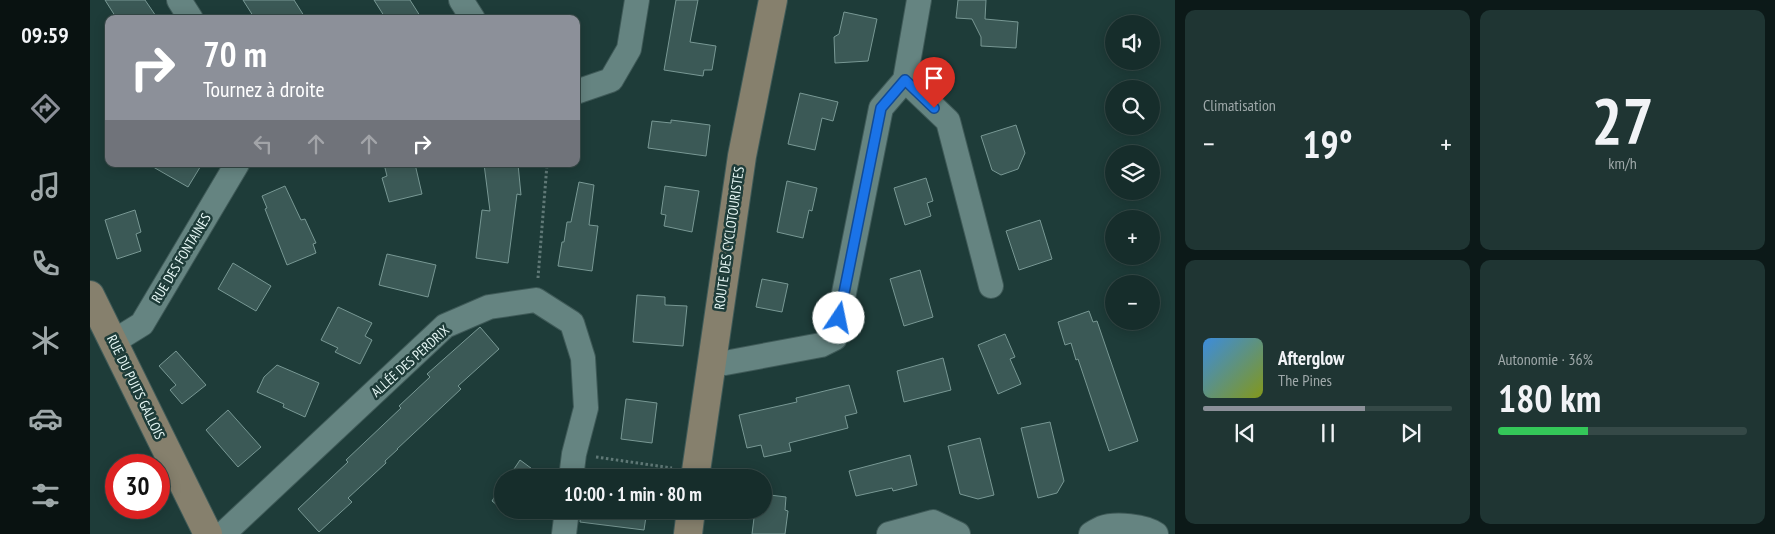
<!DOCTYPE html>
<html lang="fr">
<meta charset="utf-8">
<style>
body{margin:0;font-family:"PT Sans Narrow",sans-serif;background:#1f3533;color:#f1f3f6;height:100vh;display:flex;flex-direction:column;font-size:19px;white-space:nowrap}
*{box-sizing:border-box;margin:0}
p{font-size:16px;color:#9ea8a9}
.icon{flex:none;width:28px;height:28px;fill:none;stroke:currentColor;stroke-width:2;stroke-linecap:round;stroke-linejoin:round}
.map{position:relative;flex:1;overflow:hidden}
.drawer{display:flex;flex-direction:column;gap:10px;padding:10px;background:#0c1918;width:600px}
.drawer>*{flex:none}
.top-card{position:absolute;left:15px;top:15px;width:475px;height:152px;border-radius:10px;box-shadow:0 2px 12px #0003,0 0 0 1px #354947;background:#8c9099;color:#fff;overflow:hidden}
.fabs{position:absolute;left:1015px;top:15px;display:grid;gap:10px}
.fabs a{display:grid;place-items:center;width:55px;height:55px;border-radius:50%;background:#162d2b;box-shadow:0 2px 12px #0003,0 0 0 1px #354947;font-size:25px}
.speed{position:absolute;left:15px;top:454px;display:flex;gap:10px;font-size:25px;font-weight:700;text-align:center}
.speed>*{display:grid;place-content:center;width:65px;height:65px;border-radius:50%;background:#162d2b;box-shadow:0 2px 12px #0003,0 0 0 1px #354947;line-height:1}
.speed .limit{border:8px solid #d22;background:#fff;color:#111}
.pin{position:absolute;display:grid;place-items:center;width:42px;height:42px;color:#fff;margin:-51px -21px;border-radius:50% 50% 50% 0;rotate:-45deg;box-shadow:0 0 5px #0007}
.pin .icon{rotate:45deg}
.me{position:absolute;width:55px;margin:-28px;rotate:11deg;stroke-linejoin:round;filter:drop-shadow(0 0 4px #0008)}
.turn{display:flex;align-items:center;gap:18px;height:105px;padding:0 15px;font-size:22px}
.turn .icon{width:65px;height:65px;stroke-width:2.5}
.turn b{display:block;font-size:35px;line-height:42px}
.lanes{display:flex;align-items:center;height:48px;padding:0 15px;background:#0003;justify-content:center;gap:25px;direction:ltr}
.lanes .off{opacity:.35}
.big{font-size:38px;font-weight:700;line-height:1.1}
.drawer .tile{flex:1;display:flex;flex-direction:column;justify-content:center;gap:8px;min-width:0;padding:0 18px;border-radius:10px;background:#1f3533}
.drawer .dial{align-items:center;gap:0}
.dial b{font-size:65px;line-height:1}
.song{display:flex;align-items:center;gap:15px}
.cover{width:60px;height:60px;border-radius:8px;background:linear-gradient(135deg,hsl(210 70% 55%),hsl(70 70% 35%))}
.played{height:5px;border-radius:2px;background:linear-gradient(90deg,#8c9099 65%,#354947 65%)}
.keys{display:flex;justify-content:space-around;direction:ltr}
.heat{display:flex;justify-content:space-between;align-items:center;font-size:28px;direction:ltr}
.charge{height:8px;border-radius:4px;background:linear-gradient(90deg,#34c759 36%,#354947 0)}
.drawer .tiles{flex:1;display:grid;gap:10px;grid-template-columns:repeat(2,1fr)}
.trip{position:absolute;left:404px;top:469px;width:278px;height:50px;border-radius:25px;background:#162d2b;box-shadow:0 2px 12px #0003,0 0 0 1px #354947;font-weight:700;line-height:50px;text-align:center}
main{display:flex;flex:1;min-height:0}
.tab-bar{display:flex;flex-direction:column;width:90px;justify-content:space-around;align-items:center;background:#091211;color:#9ea8a9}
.tab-bar .icon{width:35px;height:35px}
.tab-bar .active{color:#8c9099}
.tab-bar b{font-size:22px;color:#f1f3f6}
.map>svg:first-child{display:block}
.building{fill:#3b5956;stroke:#789894}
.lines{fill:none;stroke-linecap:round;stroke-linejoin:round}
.street-casing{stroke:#3f5a58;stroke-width:26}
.secondary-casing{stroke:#3f5a58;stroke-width:30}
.path{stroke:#607977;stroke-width:3;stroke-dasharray:2.5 2.5;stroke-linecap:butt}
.street{stroke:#658481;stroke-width:24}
.secondary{stroke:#86806d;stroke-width:28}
.route-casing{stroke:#114b97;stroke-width:12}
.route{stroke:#1a73e8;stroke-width:9}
.labels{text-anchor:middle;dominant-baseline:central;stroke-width:5;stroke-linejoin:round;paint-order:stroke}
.street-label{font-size:14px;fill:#e7f8f6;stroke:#1e3c39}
</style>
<main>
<nav class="tab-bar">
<b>09:59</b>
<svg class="icon active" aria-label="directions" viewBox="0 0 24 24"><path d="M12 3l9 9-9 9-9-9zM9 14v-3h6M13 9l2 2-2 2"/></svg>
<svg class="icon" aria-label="music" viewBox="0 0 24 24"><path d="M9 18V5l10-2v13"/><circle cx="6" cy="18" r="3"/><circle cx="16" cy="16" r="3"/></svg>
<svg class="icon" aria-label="phone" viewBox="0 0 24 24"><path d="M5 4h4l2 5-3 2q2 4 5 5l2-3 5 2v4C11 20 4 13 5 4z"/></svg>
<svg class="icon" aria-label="climate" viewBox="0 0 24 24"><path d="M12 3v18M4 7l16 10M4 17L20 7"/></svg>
<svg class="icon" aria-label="car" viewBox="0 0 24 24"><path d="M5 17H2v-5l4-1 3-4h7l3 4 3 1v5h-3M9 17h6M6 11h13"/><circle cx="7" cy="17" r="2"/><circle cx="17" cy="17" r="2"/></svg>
<svg class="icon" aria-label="filters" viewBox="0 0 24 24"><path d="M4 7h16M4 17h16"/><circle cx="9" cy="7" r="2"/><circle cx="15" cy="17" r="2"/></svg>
</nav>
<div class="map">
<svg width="1085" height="534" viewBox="0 0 1085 534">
<rect width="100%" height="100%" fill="#1e3c39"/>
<g class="building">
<polygon points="15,0 55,0 68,19 27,19"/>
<polygon points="153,0 204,0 216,19 165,19"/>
<polygon points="284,0 320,0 332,19 296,19"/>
<polygon points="586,0 608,0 600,42 626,46 622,70 614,70 613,76 574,70"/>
<polygon points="868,0 896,0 895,19 928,22 926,48 891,46 891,37 882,19 866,18"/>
<polygon points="754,12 787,19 778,61 745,63 744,37 749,34"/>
<polygon points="710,93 748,102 743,121 732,118 725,150 698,144"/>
<polygon points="581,120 620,125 616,156 558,148 562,121 581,123"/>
<polygon points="926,125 935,153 928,169 911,175 902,170 891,136"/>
<polygon points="58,164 112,164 98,187"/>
<polygon points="294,164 325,164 332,194 299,202 292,178 297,176"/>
<polygon points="394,164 428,164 431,195 427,194 418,263 386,258 392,210 400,211"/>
<polygon points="836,178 843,201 837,203 841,216 815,225 804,188"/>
<polygon points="697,181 727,188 722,211 719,210 713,238 687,232"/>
<polygon points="489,182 504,185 499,225 508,226 502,271 468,266 472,242 474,242 477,222 481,222"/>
<polygon points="195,186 211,220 215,219 226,243 223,244 226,253 197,265 175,209 177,208 172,196"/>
<polygon points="575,186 609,191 602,232 574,226 576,215 571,214"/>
<polygon points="45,210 51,232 46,234 51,251 27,259 15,220"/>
<polygon points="950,220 962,259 929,270 916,231"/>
<polygon points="297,254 346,265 338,297 289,285"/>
<polygon points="143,263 181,286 166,311 128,289"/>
<polygon points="830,270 843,317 814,326 800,279"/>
<polygon points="672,279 698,284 692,312 666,307"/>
<polygon points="547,295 575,297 575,305 597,306 593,346 543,342"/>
<polygon points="248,307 282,323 275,336 282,340 270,364 245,352 248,348 231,340"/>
<polygon points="999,311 1003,322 1007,321 1048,441 1019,451 988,359 986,360 981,343 975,345 968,322"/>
<polygon points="390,327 409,349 368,386 371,389 307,449 308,449 295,461 296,463 258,498 262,502 229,532 208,509 258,462 256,460 311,408 309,406 340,377 337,374"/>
<polygon points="915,334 925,357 920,359 931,384 908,394 888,345"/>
<polygon points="86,351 116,385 92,404 80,390 86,385 69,366"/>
<polygon points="853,358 861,390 814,402 807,371"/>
<polygon points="187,365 229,383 215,417 193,407 194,404 167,392 174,377"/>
<polygon points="759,385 767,413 755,416 758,428 699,443 701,451 674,457 671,445 657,448 649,415 707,402 706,398"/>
<polygon points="536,399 567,403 562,443 531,439"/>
<polygon points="138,410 171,447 148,467 116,430"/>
<polygon points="960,422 974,481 967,493 948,498 931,428"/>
<polygon points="890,438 904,495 888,499 870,494 858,446"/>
<polygon points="820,455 827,485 803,491 802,488 766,496 759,471"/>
<polygon points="430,460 453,477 453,478 418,478"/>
<polygon points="412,485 412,509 402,501"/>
<polygon points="672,494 696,497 695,510 698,511 695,534 662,534 665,510 672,510"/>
<polygon points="491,510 557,510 554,530 490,522"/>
</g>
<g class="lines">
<defs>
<g id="street">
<polyline points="89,0 101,19"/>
<polyline points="371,0 383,19"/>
<polyline points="815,80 858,121 901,286"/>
<polyline points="486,92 521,80 539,49 547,0"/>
<polyline points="23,342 52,324 147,164"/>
<polyline points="621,359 635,363 731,345 745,338 791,108 815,80 829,0"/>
<polyline points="133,534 355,326 399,307 446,300 482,323 493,358 496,408 484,454 481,478"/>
<polyline points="474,534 477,510"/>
<polyline points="799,534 843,522 868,534"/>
<path d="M1001 534C1004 532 1008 530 1012 528 1025 523 1055 526 1066 534"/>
</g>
<g id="secondary">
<polyline points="0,295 118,534"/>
<polyline points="605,478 652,156 683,0"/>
<polyline points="598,534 601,510"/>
</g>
</defs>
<use href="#street" class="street-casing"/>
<use href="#secondary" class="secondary-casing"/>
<g class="path">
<polyline points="448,278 457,164"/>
<polyline points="506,457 582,468"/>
</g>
<use href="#street" class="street"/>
<use href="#secondary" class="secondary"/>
</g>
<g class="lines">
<defs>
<polyline id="route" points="749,318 791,108 815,80 844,108"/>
</defs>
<use href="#route" class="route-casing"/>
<use href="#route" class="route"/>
</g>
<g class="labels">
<g class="street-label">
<text transform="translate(639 238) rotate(-82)">ROUTE DES CYCLOTOURISTES</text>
<text transform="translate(91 258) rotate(-59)">RUE DES FONTAINES</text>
<text transform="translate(320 361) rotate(-42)">ALLÉE DES PERDRIX</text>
<text transform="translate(46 387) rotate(64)">RUE DU PUITS GALLOIS</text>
</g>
</g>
</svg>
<div class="fabs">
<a><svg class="icon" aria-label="sound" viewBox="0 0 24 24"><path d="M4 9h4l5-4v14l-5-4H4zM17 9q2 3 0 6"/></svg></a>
<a><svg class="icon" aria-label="search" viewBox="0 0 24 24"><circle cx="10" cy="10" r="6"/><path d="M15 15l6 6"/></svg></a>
<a><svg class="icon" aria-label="layers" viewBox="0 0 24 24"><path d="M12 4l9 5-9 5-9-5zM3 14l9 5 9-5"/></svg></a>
<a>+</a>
<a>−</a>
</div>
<div class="speed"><div class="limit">30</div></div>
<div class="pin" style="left:844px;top:108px;background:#d93025"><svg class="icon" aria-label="arrive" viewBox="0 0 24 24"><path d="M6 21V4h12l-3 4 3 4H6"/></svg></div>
<svg class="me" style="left:749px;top:318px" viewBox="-20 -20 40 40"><circle r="19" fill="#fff"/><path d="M0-13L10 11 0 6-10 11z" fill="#1a73e8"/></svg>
<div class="trip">10:00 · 1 min · 80 m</div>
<div class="top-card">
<div class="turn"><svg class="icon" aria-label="right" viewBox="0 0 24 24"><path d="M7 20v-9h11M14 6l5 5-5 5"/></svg><div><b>70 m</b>Tournez à droite</div></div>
<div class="lanes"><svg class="icon off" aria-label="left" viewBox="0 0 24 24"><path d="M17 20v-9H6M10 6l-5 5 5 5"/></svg><svg class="icon off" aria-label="ahead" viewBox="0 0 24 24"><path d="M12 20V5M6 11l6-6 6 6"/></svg><svg class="icon off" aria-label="ahead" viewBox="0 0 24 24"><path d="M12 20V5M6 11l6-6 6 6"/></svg><svg class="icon" aria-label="right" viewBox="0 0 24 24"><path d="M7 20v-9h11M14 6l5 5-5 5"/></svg></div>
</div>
</div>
<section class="drawer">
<div class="tiles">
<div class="tile"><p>Climatisation</p>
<div class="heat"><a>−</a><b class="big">19°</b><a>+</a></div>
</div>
<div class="tile dial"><b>27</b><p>km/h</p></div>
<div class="tile">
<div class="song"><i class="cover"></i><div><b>Afterglow</b><p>The Pines</p></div></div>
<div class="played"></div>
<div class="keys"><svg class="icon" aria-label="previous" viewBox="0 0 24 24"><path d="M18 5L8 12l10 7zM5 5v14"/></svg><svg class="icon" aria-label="pause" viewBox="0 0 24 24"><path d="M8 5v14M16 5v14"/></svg><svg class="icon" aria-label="next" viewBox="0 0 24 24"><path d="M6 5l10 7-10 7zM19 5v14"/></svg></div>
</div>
<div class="tile"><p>Autonomie · 36%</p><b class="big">180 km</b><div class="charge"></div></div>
</div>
</section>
</main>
